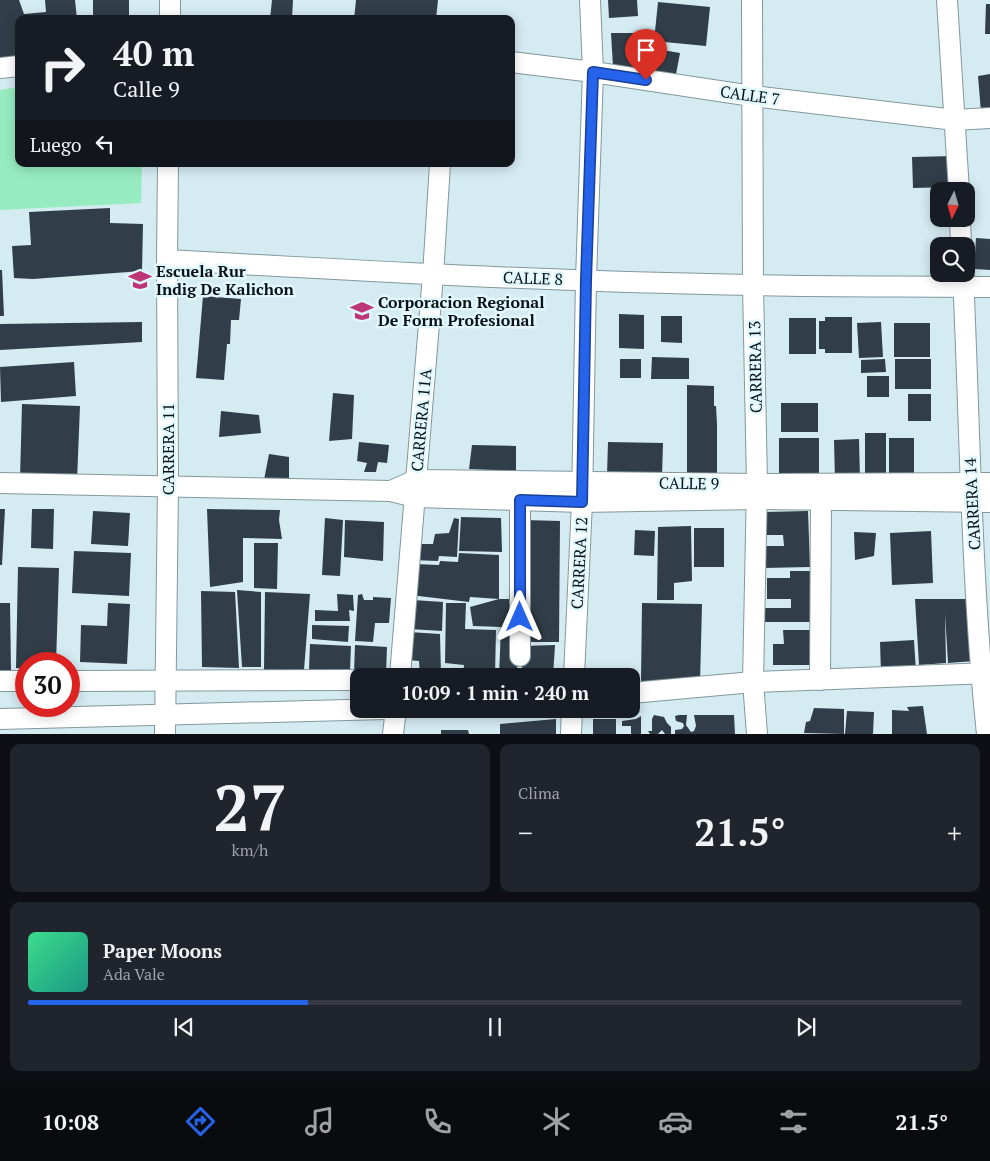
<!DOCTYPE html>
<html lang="es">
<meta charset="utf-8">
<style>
body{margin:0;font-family:"PT Serif",serif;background:#20242c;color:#f1f3f6;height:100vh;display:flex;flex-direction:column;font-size:19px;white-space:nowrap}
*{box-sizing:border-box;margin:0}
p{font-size:16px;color:#9ea1a6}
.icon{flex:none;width:28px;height:28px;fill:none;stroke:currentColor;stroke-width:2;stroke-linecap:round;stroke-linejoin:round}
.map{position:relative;height:734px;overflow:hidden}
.sheet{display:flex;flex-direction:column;gap:10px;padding:10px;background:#0d0f14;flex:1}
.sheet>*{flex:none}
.banner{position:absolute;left:15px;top:15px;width:500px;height:152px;border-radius:10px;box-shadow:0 2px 12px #0003;background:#171b24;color:#f1f3f6;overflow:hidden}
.needle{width:32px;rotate:185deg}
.buttons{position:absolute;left:930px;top:182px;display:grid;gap:10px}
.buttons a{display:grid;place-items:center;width:45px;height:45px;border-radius:10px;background:#171b24;box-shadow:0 2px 12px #0003;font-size:25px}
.speed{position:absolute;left:15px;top:652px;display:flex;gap:10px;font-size:25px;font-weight:700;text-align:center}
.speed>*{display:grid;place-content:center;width:65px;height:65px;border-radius:50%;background:#171b24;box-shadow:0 2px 12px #0003;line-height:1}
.speed .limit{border:8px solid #d22;background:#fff;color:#111}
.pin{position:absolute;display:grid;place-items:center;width:42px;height:42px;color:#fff;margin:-51px -21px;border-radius:50% 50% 50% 0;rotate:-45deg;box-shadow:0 0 5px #0007}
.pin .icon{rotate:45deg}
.me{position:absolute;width:55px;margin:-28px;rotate:0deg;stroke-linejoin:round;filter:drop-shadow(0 0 4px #0008)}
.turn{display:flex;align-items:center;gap:18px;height:105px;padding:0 15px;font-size:22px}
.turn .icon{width:65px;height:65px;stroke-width:2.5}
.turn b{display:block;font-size:35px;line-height:42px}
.then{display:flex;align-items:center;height:48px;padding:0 15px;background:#0003;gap:10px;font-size:19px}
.big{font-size:38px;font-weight:700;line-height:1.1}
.sheet .card{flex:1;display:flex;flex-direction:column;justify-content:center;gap:8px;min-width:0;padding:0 18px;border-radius:10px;background:#20242c}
.sheet .dial{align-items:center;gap:0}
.dial b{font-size:65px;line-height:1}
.song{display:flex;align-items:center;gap:15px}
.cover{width:60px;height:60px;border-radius:8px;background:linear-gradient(135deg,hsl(150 70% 55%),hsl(170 70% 35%))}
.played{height:5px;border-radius:2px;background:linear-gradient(90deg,#2563eb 30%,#363941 30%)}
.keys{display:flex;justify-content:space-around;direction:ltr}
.heat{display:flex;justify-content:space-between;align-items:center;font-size:28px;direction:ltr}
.sheet .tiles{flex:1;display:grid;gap:10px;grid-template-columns:1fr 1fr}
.card:last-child{grid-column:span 2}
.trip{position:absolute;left:350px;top:668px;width:290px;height:50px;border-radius:10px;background:#171b24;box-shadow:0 2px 12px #0003;font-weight:700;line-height:50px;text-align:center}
.tab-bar{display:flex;height:80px;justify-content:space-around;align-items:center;background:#090b0e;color:#9ea1a6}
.tab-bar .icon{width:35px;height:35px}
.tab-bar .selected{color:#2563eb}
.tab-bar b{font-size:22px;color:#f1f3f6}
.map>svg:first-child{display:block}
.green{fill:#96ecc0}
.building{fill:#313e49}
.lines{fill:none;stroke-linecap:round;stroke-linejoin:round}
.street-casing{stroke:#82989e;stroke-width:22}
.street{stroke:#fff;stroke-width:20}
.route-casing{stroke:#184099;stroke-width:12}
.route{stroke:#2563eb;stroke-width:9}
.labels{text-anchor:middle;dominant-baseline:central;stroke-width:5;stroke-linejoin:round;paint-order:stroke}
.street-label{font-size:16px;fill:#0a1215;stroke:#e1f8ff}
.poi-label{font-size:16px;font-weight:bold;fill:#0a1215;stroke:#e1f8ff;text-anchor:start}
</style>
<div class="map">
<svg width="990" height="734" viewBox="0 0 990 734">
<rect width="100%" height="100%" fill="#d4ebf1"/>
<polygon class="green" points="19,87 19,164 142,164 141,203 0,210 0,90"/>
<g class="building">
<polygon points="0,0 19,0 24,14 46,12 45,0 75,0 77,19 19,19 19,61 0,62"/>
<rect x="93" y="0" width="36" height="19"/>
<polygon points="272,0 293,0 292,19 270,19"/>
<polygon points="356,0 438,0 436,19 354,19"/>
<polygon points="608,0 637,0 638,16 609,18"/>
<polygon points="658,2 710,7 706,46 654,41"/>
<polygon points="986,4 990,4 990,34 985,34"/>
<polygon points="611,33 641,33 642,67 613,67"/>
<polygon points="651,48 680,53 674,85 646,80"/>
<polygon points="990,74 990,111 981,112 978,76"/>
<polygon points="954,156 954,187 913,188 912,157"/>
<polygon points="110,208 110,223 143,224 142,271 33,279 14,278 12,246 31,245 29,212"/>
<polygon points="976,238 990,239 990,270 974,269"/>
<polygon points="0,270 2,270 4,316 0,316"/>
<polygon points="203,296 241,299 239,320 231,320 230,344 227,344 224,380 196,378"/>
<polygon points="619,314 644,315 644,349 619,348"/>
<polygon points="661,316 682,316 682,343 661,342"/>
<polygon points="825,317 852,317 852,353 825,353 825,349 819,349 819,321 825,321"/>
<rect x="789" y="318" width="27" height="36"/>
<polygon points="142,322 142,342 0,350 0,324"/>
<polygon points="881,322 883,357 859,358 857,323"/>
<rect x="894" y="323" width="36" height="34"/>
<polygon points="652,357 689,358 689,379 651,379"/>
<rect x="620" y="359" width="21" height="19"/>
<polygon points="885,359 886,372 861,373 861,360"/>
<rect x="895" y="359" width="36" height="30"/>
<polygon points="74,362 76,396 1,402 0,367"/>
<rect x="867" y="376" width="22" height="21"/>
<polygon points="687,385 714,386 714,406 716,406 717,424 717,483 687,483"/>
<polygon points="333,393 354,395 352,439 329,441"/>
<rect x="908" y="394" width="23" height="27"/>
<rect x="781" y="403" width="37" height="29"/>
<polygon points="22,404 80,406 77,481 20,479"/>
<polygon points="221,411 259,415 261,433 219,437"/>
<rect x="865" y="433" width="21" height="48"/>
<polygon points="779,438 819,438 819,474 779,473"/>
<rect x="889" y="438" width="25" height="42"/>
<polygon points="859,439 860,480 835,481 834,440"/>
<polygon points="359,442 389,445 387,463 378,462 376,472 364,472 367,463 357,461"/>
<polygon points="608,442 663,443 662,475 607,474"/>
<polygon points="472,445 516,446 516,471 469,469"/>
<polygon points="269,454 289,457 289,480 264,480"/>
<polygon points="0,509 5,509 2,565 0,565"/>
<polygon points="32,509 54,509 53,549 31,548"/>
<polygon points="207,509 280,510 279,520 282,539 243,538 243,582 210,587"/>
<polygon points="93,511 130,513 128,546 91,544"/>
<polygon points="808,511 810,567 764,568 763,546 784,546 783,535 764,535 764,512"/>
<polygon points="461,517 501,518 502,552 459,551"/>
<polygon points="325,518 343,520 340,576 322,575"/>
<polygon points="454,518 459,519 457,557 439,556 438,561 411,560 418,544 433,544 435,534 449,533"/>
<polygon points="345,520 384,522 383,561 344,557"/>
<polygon points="525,520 560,521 559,642 524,642"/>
<polygon points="691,526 692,581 674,583 674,600 657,600 658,527"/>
<rect x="694" y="528" width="30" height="39"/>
<polygon points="635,530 655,531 654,556 634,555"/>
<polygon points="931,531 933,583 892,585 890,533"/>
<polygon points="854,532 876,533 874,556 855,560"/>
<polygon points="254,543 278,543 277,589 254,588"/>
<polygon points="74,551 131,553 129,596 72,593"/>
<polygon points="459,553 499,555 499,599 470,597 469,602 410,595 415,564 439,565 440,561 458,562"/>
<polygon points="519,553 517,675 499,676 501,627 473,626 470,607 499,599 514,599"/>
<polygon points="18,567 59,568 56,664 26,664 26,669 16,668"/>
<polygon points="790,571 813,571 813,622 761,622 761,608 791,608 791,599 767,599 767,578 790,578"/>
<polygon points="237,590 261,592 261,667 242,667"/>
<polygon points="201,591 235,592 239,668 202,667"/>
<polygon points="265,592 310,594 304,670 264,670"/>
<polygon points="337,594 353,595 354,611 349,610 350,621 315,621 315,610 338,611"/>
<polygon points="362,594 364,600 373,600 373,597 391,598 389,623 375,623 373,642 355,641 358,595"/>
<polygon points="915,599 972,599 975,661 948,663 945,613 946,663 919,665"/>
<polygon points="413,600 443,602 442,631 409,629"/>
<polygon points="0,603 10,603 11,670 0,670"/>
<polygon points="108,603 130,604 127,664 80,662 81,625 107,626"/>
<polygon points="446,603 466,603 465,629 496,630 495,676 463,676 464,665 445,663"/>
<polygon points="642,603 702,604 700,683 641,681"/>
<polygon points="312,625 349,626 348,642 312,639"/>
<polygon points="783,630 818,630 811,665 773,665 773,644 784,644"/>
<polygon points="409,632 440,634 441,675 420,675 419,661 407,660"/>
<polygon points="914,640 916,672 881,674 880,642"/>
<polygon points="310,644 351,646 350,671 309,670"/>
<polygon points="355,645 387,647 386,674 354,672"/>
<polygon points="555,645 553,676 522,676 522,646"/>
<polygon points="923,706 927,734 892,734 892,710 909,711 907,707"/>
<polygon points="814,708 844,709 844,734 804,733 806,722 810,721"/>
<polygon points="847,711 874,712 873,734 845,734"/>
<polygon points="654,715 664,717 667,723 671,727 671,734 665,734 662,730 658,734 650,734 648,731 652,731 652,719"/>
<polygon points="679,715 687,715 686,725 691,732 694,731 696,726 694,715 734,715 735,734 675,734 675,730 682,729 684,726 683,723 676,721 675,716"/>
<polygon points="641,716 641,734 631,734 631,726 622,726 622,721 636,719"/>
<polygon points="556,719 556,734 500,734 500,724"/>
<rect x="593" y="719" width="23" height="15"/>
<polygon points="441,730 468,730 469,734 441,734"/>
</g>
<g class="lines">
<defs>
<g id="street">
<polyline points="170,0 170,19"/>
<polyline points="752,0 753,285 757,484 753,682 757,734"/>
<polyline points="947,0 959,191"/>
<polyline points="511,62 593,72 752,96 955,120 990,118"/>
<polyline points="0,68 19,66"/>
<polyline points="960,219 961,246"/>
<path d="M167 260C362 271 558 282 754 285 833 287 911 286 990 287"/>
<path d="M963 274C970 427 971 581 987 734"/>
<polyline points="0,483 391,491 415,497 582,502 756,499 990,502"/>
<polyline points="391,491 416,480 757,484 990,483"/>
<polyline points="520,656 520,500"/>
<polyline points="400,676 433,275 440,164"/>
<polyline points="574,676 582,502 586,280 593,72 590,0"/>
<polyline points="820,680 821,500"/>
<polyline points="0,681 26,681"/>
<polyline points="69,681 359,680"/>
<polyline points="631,693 753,682 990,673"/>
<polyline points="0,719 385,709"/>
<polyline points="165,734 168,486 167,260 168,164"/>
<polyline points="393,734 396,709"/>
<polyline points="571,734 572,709"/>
</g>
</defs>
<use href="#street" class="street-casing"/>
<use href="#street" class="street"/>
</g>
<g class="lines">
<defs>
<polyline id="route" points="520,617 520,500 582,502 586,280 593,72 646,80"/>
</defs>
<use href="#route" class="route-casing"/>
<use href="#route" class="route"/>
</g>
<defs>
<symbol id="school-bare" viewBox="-9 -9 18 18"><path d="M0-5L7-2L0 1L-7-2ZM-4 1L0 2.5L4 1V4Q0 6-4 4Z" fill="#bd3778" stroke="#e1f8ff" stroke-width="2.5" paint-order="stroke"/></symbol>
</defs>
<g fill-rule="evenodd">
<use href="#school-bare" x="124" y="264" width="32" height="32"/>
<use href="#school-bare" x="346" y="295" width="32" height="32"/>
</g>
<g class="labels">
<g class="street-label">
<text transform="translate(750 95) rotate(8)">CALLE 7</text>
<text transform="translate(533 278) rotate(2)">CALLE 8</text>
<text transform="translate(755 367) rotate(-91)">CARRERA 13</text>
<text transform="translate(421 420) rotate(-85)">CARRERA 11A</text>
<text transform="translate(168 449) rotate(-90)">CARRERA 11</text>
<text transform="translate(689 483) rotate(1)">CALLE 9</text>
<text transform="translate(972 504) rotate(-93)">CARRERA 14</text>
<text transform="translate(579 563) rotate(-87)">CARRERA 12</text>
</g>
<g class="poi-label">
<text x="156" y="271">Escuela Rur<tspan x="156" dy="18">Indig De Kalichon</tspan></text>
<text x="378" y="302">Corporacion Regional<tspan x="378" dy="18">De Form Profesional</tspan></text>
</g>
</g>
</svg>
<div class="buttons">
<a><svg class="needle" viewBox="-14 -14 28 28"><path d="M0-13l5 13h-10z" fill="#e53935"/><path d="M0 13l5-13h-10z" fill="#9ea1a6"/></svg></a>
<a><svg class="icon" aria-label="search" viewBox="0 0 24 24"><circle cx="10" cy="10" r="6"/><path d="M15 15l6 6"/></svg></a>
</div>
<div class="speed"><div class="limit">30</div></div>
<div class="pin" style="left:646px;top:80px;background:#d93025"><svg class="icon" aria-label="arrive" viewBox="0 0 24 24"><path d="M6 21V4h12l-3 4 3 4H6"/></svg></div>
<svg class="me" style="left:520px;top:617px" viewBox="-20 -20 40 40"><path d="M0-17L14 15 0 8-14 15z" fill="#2563eb" stroke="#fff" stroke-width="4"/></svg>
<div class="trip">10:09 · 1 min · 240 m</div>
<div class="banner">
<div class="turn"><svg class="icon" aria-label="right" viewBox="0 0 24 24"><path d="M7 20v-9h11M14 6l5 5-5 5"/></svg><div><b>40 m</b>Calle 9</div></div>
<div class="then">Luego<svg class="icon" aria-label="left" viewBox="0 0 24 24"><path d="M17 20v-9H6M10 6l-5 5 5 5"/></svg></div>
</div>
</div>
<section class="sheet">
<div class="tiles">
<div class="card dial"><b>27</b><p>km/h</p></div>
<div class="card"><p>Clima</p>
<div class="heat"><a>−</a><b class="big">21.5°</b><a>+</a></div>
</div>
<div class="card">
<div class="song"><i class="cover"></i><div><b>Paper Moons</b><p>Ada Vale</p></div></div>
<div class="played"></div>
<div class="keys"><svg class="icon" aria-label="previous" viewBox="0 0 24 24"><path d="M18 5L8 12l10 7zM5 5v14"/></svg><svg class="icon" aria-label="pause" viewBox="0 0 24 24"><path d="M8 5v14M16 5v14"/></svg><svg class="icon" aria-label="next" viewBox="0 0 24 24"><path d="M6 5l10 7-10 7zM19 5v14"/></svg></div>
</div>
</div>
</section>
<nav class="tab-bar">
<b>10:08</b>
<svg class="icon selected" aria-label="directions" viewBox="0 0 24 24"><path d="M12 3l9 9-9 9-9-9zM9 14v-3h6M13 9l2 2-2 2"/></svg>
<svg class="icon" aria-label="music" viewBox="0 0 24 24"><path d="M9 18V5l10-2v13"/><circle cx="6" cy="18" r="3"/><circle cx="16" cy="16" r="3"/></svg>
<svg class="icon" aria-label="phone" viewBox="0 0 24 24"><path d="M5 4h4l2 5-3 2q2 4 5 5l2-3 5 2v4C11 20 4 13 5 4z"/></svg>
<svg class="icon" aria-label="climate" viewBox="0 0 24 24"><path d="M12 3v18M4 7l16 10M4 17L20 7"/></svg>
<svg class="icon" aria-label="car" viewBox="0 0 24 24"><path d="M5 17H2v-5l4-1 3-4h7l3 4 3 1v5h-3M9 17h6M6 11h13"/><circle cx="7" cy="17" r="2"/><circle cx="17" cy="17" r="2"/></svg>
<svg class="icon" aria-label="filters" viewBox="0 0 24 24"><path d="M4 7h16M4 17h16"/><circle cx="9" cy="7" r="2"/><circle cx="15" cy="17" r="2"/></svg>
<b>21.5°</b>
</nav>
